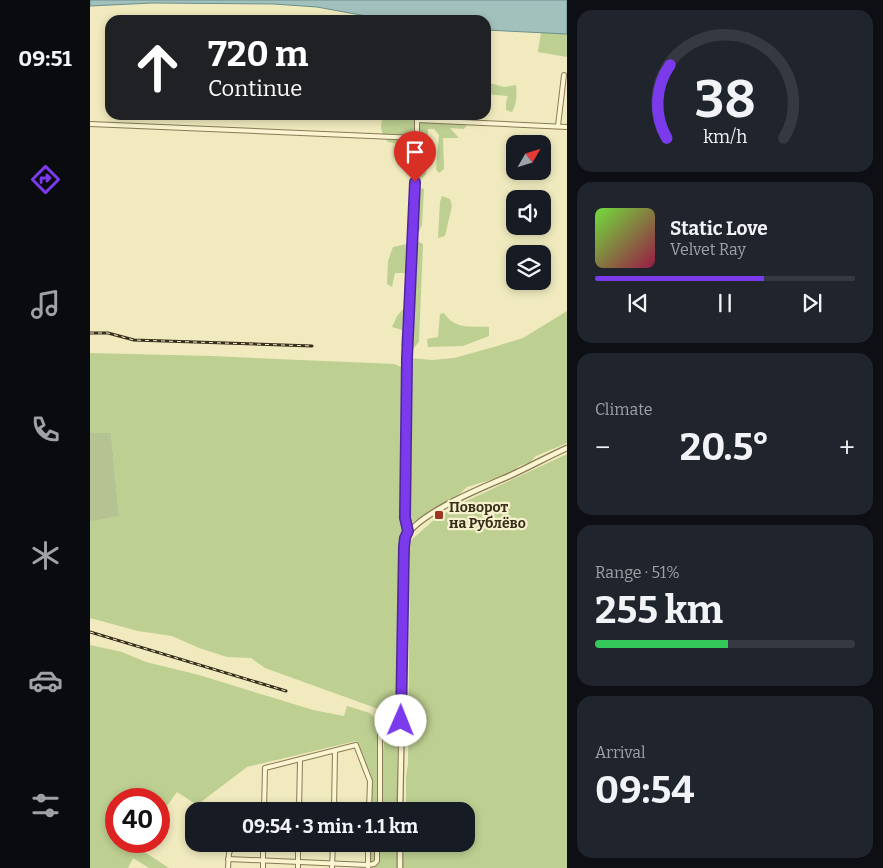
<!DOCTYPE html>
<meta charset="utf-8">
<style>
body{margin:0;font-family:Bitter,serif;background:#20242c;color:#f1f3f6;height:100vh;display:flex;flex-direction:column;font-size:19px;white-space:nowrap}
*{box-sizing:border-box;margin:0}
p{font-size:16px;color:#9ea1a6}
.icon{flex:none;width:28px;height:28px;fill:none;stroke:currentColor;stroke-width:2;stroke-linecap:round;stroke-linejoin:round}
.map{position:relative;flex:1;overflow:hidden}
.sheet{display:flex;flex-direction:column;gap:10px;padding:10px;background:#0d0f14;width:316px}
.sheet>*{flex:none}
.top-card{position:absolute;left:15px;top:15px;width:386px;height:105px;border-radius:15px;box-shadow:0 2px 8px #0003;background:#202124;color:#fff;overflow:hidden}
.needle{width:32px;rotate:51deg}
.tools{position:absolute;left:416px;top:135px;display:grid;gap:10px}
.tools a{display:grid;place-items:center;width:45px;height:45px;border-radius:10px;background:#171b24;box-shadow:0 2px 8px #0003;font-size:25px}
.speed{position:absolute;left:15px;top:788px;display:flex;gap:10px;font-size:25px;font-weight:700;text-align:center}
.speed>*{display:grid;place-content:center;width:65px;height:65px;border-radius:50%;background:#171b24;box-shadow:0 2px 8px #0003;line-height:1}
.speed .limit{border:8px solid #d22;background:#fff;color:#111}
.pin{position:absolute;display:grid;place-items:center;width:42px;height:42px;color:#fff;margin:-51px -21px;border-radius:50% 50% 50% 0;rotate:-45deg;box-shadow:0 0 5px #0007}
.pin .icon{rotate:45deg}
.me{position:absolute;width:55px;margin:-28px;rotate:1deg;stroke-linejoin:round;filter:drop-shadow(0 0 4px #0008)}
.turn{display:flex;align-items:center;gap:18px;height:105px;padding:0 20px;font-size:22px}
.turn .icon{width:65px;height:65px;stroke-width:2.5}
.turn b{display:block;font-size:35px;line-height:42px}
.big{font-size:38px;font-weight:700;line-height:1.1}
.sheet .widget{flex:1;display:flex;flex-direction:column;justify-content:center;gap:8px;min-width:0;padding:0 18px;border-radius:15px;background:#20242c}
.sheet .dial{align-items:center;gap:0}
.dial svg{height:130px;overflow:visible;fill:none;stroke:#363941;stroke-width:7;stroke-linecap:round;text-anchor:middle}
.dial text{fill:#f1f3f6;stroke:none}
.song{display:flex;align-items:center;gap:15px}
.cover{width:60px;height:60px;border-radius:8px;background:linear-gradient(135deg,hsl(100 70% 55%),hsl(340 70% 35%))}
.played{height:5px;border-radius:2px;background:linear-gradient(90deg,#7c3aed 65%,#363941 65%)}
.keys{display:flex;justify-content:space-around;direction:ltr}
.heat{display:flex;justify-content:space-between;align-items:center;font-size:28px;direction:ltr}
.charge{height:8px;border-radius:4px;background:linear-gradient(90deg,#34c759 51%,#363941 0)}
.trip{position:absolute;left:95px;top:802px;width:290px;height:50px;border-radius:15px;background:#171b24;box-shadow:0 2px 8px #0003;font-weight:700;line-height:50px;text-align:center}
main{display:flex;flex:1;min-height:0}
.tab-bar{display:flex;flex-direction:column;width:90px;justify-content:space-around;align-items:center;background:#090b0e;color:#9ea1a6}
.tab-bar .icon{width:35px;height:35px}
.tab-bar .current{color:#7c3aed}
.tab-bar b{font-size:22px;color:#f1f3f6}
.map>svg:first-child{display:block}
.green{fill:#bdcf91}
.cemetery{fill:#b4c391}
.water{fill:#a2c1bd;stroke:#68908c}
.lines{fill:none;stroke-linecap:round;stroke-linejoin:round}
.minor-casing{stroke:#897a56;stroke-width:6}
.tertiary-casing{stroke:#897a56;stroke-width:7}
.minor{stroke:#fbf5d1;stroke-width:4}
.tertiary{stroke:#fbf5d1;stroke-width:4.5}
.rail-casing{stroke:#382e1b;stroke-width:3}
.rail{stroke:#f7f2ce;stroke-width:1;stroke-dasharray:4;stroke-linecap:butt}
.route-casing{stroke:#51269a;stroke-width:12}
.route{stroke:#7c3aed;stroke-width:9}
.poi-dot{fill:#9c3622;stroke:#f7f2ce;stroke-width:2}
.labels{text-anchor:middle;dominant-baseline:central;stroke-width:4.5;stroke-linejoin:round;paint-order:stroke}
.poi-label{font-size:14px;font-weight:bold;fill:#382e1b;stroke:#f7f2ce;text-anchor:start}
</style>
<main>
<nav class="tab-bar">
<b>09:51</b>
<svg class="icon current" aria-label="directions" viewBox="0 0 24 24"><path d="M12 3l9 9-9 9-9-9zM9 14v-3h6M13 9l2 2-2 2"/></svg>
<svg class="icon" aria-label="music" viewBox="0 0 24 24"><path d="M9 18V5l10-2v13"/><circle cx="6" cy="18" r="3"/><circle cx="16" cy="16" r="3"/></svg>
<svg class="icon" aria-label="phone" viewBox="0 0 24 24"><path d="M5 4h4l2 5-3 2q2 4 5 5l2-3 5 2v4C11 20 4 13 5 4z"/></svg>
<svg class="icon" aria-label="climate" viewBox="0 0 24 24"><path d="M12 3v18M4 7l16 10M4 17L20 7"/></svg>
<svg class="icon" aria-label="car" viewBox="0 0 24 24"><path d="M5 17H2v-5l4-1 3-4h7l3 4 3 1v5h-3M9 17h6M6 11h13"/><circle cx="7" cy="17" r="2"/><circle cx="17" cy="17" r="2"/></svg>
<svg class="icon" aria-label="filters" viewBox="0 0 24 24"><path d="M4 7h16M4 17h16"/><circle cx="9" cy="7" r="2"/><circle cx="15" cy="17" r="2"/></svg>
</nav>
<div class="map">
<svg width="477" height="868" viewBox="0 0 477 868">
<rect width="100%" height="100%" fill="#f0eabe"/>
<g class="green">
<polygon points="451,32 477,34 477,57 448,52"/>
<path d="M396 82 414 87 426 85C427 95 427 103 422 112L416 110V102L418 96 396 94Z"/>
<path d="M293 115H383L384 116 374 129 360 128 369 138H353L354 169 349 173 346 169 349 135 344 129H338L336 174 331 179 322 174 321 146 298 142C290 130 290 129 293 115Z"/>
<polygon points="327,186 334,189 332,225 329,232 318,229 320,190"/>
<polygon points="352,196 360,199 362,206 355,236 348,238 350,202"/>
<polygon points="317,236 333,244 329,342 322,350 311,346 312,330 302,327 307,316 314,308 315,273 305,273 302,287 297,284 298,261 303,247 317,244"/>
<polygon points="477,311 477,443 446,456 440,462 429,466 420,474 377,487 364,499 321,523 319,520 320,358 342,360 364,358 404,347 433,338"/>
<path d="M354 313C365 330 381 326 399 327V336L373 346 338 347 337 339 348 337 350 314Z"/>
<polygon points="0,353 121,356 304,364 311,367 315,373 313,518 315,531 312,535 312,540 309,718 294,711 175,668 161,658 137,657 109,648 82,636 48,631 0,618 0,522 29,516 21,433 0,433"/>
<polygon points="477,454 477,868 313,868 314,844 376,844 376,811 316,811 316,777 318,764 320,541 344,520 372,503"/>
<polygon points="0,645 32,652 56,662 109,675 223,710 254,716 257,706 280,713 287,721 288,756 292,757 294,744 291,728 292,718 308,724 307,759 307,811 281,811 281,781 266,741 157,767 107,805 87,792 69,817 69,799 26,799 26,841 51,841 47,847 79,868 59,868 43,858 38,868 0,868"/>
<polygon points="280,844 306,844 310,848 309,868 280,868"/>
</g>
<polygon class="cemetery" points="0,433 21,433 29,516 0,522"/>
<polygon class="water" points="0,0 477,0 477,34 396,30 396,20 298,20 227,7 184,4 62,3 0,6"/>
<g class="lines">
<defs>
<g id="minor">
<polyline points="0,124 327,138 327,120 477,127"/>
<polyline points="468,126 474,75"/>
<polyline points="319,531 315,518 317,358 327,138"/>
<polyline points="174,811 175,768 266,745 280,781 279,811"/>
<polyline points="209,811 210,760"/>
<polyline points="244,811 245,751"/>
<polyline points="290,811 290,735 294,728 303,720 311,721"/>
<polyline points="138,859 278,865 284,864 287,861 287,844"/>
<polyline points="138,868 139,853 144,844"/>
<polyline points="173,868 173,844"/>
<polyline points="208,868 208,844"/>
<polyline points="242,868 243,844"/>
<polyline points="278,868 278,844"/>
</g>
<g id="tertiary">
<path d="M310 811 315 538C327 514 391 488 417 477 437 468 457 457 477 448"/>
<polyline points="310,868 310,844"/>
</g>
</defs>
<use href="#minor" class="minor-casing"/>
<use href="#tertiary" class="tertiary-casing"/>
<use href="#minor" class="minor"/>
<use href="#tertiary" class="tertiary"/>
<defs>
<g id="rail">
<polyline points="0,333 18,333 44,340 222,346"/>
<polyline points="0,632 196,691"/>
</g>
</defs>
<use href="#rail" class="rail-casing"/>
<use href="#rail" class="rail"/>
</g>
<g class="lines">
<defs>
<polyline id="route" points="311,721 314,547 315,538 318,531 315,518 317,358 325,182"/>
</defs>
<use href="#route" class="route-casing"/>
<use href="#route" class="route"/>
</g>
<rect class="poi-dot" x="344" y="510" width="10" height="10" rx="2.5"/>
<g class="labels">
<g class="poi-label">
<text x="359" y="507">Поворот<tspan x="359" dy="16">на Рублёво</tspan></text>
</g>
</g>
</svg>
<div class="tools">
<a><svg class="needle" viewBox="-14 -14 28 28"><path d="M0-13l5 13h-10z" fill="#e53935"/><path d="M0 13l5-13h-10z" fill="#9ea1a6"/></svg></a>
<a><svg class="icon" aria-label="sound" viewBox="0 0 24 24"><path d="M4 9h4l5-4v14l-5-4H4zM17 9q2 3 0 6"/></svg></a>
<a><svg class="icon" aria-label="layers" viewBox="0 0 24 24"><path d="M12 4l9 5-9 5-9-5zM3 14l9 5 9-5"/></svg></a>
</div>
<div class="speed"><div class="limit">40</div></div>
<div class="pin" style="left:325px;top:182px;background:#d93025"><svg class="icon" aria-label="arrive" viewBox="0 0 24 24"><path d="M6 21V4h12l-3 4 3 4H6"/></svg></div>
<svg class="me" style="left:311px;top:721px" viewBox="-20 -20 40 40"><circle r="19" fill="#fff"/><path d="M0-13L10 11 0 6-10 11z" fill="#7c3aed"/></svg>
<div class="trip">09:54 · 3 min · 1.1 km</div>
<div class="top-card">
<div class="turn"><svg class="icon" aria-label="ahead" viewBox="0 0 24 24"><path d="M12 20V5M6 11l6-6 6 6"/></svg><div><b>720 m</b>Continue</div></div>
</div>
</div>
<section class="sheet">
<div class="widget dial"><svg viewBox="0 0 100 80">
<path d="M14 69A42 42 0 1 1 86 69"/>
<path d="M14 69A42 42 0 0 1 16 24" stroke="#7c3aed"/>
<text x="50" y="56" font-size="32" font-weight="700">38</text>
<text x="50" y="72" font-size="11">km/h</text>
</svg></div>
<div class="widget">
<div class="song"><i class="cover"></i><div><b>Static Love</b><p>Velvet Ray</p></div></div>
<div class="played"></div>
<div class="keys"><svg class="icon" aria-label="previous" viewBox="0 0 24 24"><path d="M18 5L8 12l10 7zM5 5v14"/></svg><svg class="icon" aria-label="pause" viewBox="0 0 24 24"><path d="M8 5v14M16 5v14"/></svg><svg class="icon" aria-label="next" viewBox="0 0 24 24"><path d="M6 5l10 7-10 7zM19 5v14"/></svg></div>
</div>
<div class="widget"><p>Climate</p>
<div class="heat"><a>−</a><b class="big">20.5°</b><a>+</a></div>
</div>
<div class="widget"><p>Range · 51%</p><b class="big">255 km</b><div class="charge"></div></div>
<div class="widget"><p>Arrival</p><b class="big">09:54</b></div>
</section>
</main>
